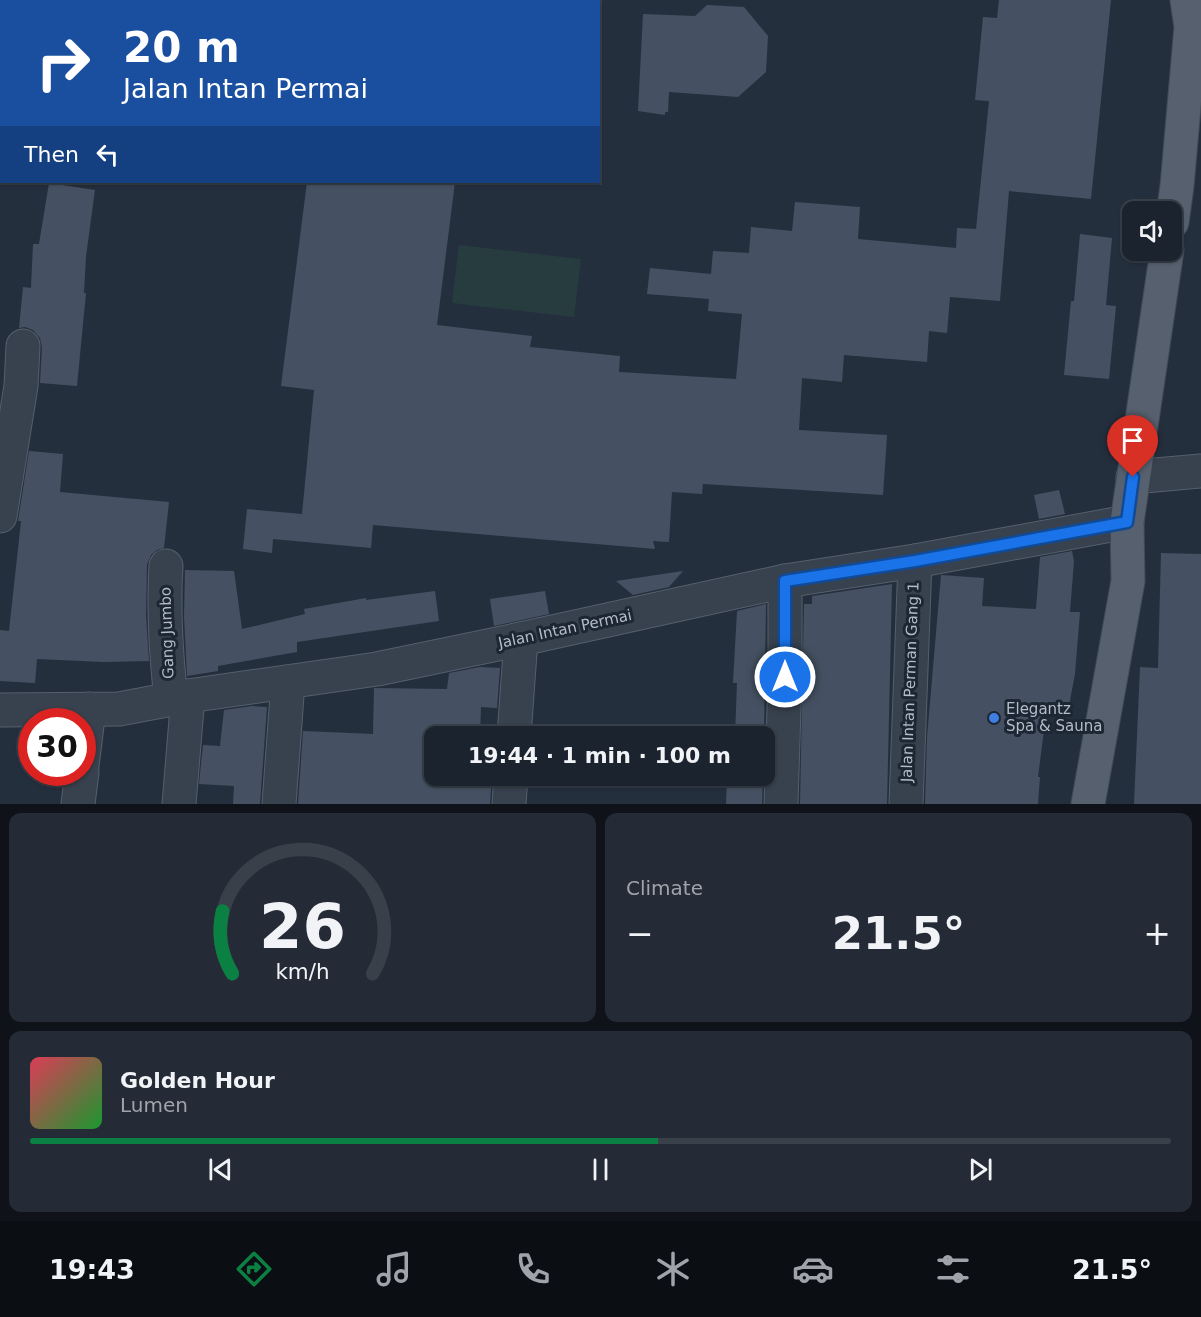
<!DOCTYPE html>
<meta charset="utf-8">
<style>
body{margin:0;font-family:"DejaVu Sans",sans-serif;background:#242b36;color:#f1f3f6;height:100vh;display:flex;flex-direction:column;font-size:22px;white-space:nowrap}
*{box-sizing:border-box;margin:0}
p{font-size:20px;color:#a0a4aa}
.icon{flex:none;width:33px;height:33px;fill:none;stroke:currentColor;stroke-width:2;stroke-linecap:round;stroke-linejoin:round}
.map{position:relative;height:804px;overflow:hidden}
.drawer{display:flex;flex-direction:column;gap:9px;padding:9px;background:#0f1319;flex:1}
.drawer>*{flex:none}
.guide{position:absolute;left:0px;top:0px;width:600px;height:183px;box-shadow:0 2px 4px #0004,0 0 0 2px #39404a;background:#1a4fa0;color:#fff;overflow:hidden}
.controls{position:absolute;left:1122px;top:201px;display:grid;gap:12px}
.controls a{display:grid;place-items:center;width:60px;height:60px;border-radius:12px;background:#1b232e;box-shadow:0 2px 4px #0004,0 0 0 2px #39404a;font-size:30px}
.speed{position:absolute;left:18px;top:708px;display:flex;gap:12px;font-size:30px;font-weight:700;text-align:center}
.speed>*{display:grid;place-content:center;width:78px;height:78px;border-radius:50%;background:#1b232e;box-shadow:0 2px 4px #0004,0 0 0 2px #39404a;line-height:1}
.speed .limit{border:9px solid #d22;background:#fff;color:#111}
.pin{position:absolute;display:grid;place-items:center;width:51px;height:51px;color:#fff;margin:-62px -26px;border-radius:50% 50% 50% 0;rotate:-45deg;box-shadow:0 0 6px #0007}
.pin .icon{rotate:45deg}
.me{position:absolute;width:66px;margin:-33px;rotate:0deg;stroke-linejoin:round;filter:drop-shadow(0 0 4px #0008)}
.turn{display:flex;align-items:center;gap:21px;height:126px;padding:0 24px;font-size:27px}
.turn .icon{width:78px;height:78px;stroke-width:2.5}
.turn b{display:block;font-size:42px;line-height:51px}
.then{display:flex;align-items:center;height:57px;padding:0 24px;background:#0003;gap:12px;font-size:22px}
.big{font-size:45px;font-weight:800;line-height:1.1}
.drawer .widget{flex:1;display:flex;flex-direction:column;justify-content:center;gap:9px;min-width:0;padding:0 21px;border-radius:12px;background:#242b36}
.drawer .dial{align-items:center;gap:0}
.dial svg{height:156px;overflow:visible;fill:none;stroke:#39404a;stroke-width:7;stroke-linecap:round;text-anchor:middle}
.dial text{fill:#f1f3f6;stroke:none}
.song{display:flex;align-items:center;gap:18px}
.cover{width:72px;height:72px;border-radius:9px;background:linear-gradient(135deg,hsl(350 70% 55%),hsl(130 70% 35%))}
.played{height:6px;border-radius:3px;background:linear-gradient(90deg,#0b8043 55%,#39404a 55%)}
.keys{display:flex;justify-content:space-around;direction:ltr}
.heat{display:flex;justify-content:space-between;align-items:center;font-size:33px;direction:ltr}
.drawer .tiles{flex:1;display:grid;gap:9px;grid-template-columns:1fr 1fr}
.widget:last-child{grid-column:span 2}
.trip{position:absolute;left:424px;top:726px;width:351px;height:60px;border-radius:12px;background:#1b232e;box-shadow:0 2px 4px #0004,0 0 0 2px #39404a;font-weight:800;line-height:60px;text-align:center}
.tabs{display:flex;height:96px;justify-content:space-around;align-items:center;background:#0b0e12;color:#a0a4aa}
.tabs .icon{width:42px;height:42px}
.tabs .selected{color:#0b8043}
.tabs b{font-size:27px;color:#f1f3f6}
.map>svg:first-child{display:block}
.green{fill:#263c3f}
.building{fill:#455162}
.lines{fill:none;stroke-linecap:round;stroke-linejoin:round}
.minor-casing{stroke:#565f6c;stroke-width:35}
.major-casing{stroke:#414a57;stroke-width:35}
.minor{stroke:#38414e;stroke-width:33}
.major{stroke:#56606e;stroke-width:33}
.route-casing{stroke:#114b97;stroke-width:15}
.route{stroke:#1a73e8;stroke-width:10}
.shop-dot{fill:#3f7fe0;stroke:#1d2633;stroke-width:2}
.labels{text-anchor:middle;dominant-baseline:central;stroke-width:6;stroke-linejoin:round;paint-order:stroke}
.street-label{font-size:15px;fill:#b4bcc9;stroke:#1d2633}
.poi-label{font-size:15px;fill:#b4bcc9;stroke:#1d2633;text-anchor:start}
</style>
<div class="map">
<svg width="1201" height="804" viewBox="0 0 1201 804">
<rect width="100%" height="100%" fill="#242f3e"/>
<polygon class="green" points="459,245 581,259 574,317 452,303"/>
<g class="building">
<polygon points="999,0 1111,0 1091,199 1009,191 1000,301 950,297 947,333 929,331 927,362 844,355 842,382 802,378 799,430 887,435 883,495 703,484 702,494 672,492 669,542 653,541 655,549 373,525 371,548 273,539 272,553 243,549 247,509 302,514 314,390 281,386 307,182 455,182 437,325 532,336 530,347 620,356 619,372 736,379 742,314 708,311 709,299 647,294 650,268 711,274 713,251 749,253 751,227 792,231 795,202 860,207 858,239 956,248 957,228 976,229 989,101 975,100 983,17 997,18"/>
<polygon points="707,5 744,7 768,36 766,72 738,97 669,92 668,112 665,112 665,115 638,111 643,14 695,16"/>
<polygon points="49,183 95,190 86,256 84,293 86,293 77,386 40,383 42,347 40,338 33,330 25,327 19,328 23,287 31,288 33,244 39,244"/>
<polygon points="1080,234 1112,238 1106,305 1116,306 1109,379 1064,375 1071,301 1074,301"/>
<polygon points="29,451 63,454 60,492 169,502 164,548 157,550 151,555 147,565 146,616 149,661 104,662 37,659 35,683 0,681 0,630 9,631 21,521 18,521"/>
<polygon points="1059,490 1065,514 1039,519 1034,495"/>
<polygon points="1072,551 1074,561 1070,612 1080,612 1075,674 1068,711 1047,707 1038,777 1040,777 1038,804 925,804 927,737 941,575 984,578 982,606 1036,609 1040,557"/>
<polygon points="1161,553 1201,554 1201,804 1134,804 1140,667 1158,668"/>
<polygon points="185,570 234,571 242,629 305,614 304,609 366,598 366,600 435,591 439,621 297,642 297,652 218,666 218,671 187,676 184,616"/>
<polygon points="683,571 669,587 633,595 616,581"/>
<polygon points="892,584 887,804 800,804 804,604 812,604 812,596"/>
<polygon points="545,591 549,614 494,626 490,599"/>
<polygon points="766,604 764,736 735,736 737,683 733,683 737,611"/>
<polygon points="480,667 500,668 497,708 481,707 480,736 435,736 435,776 492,776 490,804 298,804 303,731 373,734 374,688 447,689 449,673"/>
<polygon points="252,706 267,707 260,804 233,804 234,786 199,784 203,745 220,746 224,710"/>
<polygon points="727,776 763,776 762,804 726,804"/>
</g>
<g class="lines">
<defs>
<g id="minor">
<polyline points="118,2 118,0"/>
<polyline points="1133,477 1201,471"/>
<polyline points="0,516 21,386 23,346"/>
<path d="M166 566C163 611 166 654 171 699"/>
<polyline points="0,710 119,709 188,696 377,669 521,639 785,581 915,561 1127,522"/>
<polyline points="514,736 521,639"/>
<polyline points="82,766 89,709"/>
<polyline points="78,804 82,772"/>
<polyline points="179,804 188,696"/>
<polyline points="279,804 288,682"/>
<polyline points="509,804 511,776"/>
<polyline points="781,804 785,677 785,581"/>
<polyline points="906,804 915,561"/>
</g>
<g id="major">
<polyline points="1172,222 1177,186 1191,27 1187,0"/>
<polyline points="1088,804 1128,581 1127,522 1167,250"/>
</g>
</defs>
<use href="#minor" class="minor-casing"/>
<use href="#major" class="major-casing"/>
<use href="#minor" class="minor"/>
<use href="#major" class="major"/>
</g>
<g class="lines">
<defs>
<polyline id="route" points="785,677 785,581 915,561 1127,522 1133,477"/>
</defs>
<use href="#route" class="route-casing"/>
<use href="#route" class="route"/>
</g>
<circle class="shop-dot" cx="994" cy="718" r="6"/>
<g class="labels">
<g class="street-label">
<text transform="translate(565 629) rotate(-12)">Jalan Intan Permai</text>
<text transform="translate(167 633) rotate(-92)">Gang Jumbo</text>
<text transform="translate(910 682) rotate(-88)">Jalan Intan Perman Gang 1</text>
</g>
<g class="poi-label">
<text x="1006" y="709">Elegantz<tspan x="1006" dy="17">Spa &amp; Sauna</tspan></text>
</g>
</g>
</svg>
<div class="controls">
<a><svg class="icon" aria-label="sound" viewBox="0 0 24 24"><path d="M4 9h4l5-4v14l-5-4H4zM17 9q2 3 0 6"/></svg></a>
</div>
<div class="speed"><div class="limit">30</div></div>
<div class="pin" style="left:1133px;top:477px;background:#d93025"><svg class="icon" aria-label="arrive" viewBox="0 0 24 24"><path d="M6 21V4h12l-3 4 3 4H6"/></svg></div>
<svg class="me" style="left:785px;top:677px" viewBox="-20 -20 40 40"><circle r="17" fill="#1a73e8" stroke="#fff" stroke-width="3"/><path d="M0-11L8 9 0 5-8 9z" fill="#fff"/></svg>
<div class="trip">19:44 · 1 min · 100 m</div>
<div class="guide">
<div class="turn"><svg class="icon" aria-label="right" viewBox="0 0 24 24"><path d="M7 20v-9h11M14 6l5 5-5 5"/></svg><div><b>20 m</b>Jalan Intan Permai</div></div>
<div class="then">Then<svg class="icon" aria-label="left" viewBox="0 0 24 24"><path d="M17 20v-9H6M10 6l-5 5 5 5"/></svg></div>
</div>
</div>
<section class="drawer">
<div class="tiles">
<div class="widget dial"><svg viewBox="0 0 100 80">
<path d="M14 69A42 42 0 1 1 86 69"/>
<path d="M14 69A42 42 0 0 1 9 37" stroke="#0b8043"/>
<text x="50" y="56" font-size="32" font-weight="700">26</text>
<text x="50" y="72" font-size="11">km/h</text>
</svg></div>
<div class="widget"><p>Climate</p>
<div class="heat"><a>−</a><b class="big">21.5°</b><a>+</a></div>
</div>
<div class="widget">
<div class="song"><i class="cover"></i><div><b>Golden Hour</b><p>Lumen</p></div></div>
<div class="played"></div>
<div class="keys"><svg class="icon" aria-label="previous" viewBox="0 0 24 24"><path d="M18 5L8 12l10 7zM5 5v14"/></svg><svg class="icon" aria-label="pause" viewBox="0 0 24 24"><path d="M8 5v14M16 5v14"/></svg><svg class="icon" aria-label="next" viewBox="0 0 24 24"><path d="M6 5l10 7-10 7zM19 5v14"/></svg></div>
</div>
</div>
</section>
<nav class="tabs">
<b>19:43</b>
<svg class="icon selected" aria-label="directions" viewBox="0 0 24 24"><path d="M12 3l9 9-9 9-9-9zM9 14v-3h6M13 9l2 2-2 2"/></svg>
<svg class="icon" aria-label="music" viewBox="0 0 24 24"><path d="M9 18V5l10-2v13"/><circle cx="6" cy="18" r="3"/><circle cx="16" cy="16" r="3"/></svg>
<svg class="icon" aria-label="phone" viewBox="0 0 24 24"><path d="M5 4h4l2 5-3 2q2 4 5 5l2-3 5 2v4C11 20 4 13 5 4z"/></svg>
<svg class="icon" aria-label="climate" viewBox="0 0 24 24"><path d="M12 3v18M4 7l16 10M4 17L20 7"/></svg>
<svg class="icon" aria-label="car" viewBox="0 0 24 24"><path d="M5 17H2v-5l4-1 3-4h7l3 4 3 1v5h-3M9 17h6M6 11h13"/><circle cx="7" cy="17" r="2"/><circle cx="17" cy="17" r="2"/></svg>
<svg class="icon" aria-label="filters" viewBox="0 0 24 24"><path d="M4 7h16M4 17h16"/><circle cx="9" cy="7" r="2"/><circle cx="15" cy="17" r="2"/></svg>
<b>21.5°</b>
</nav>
